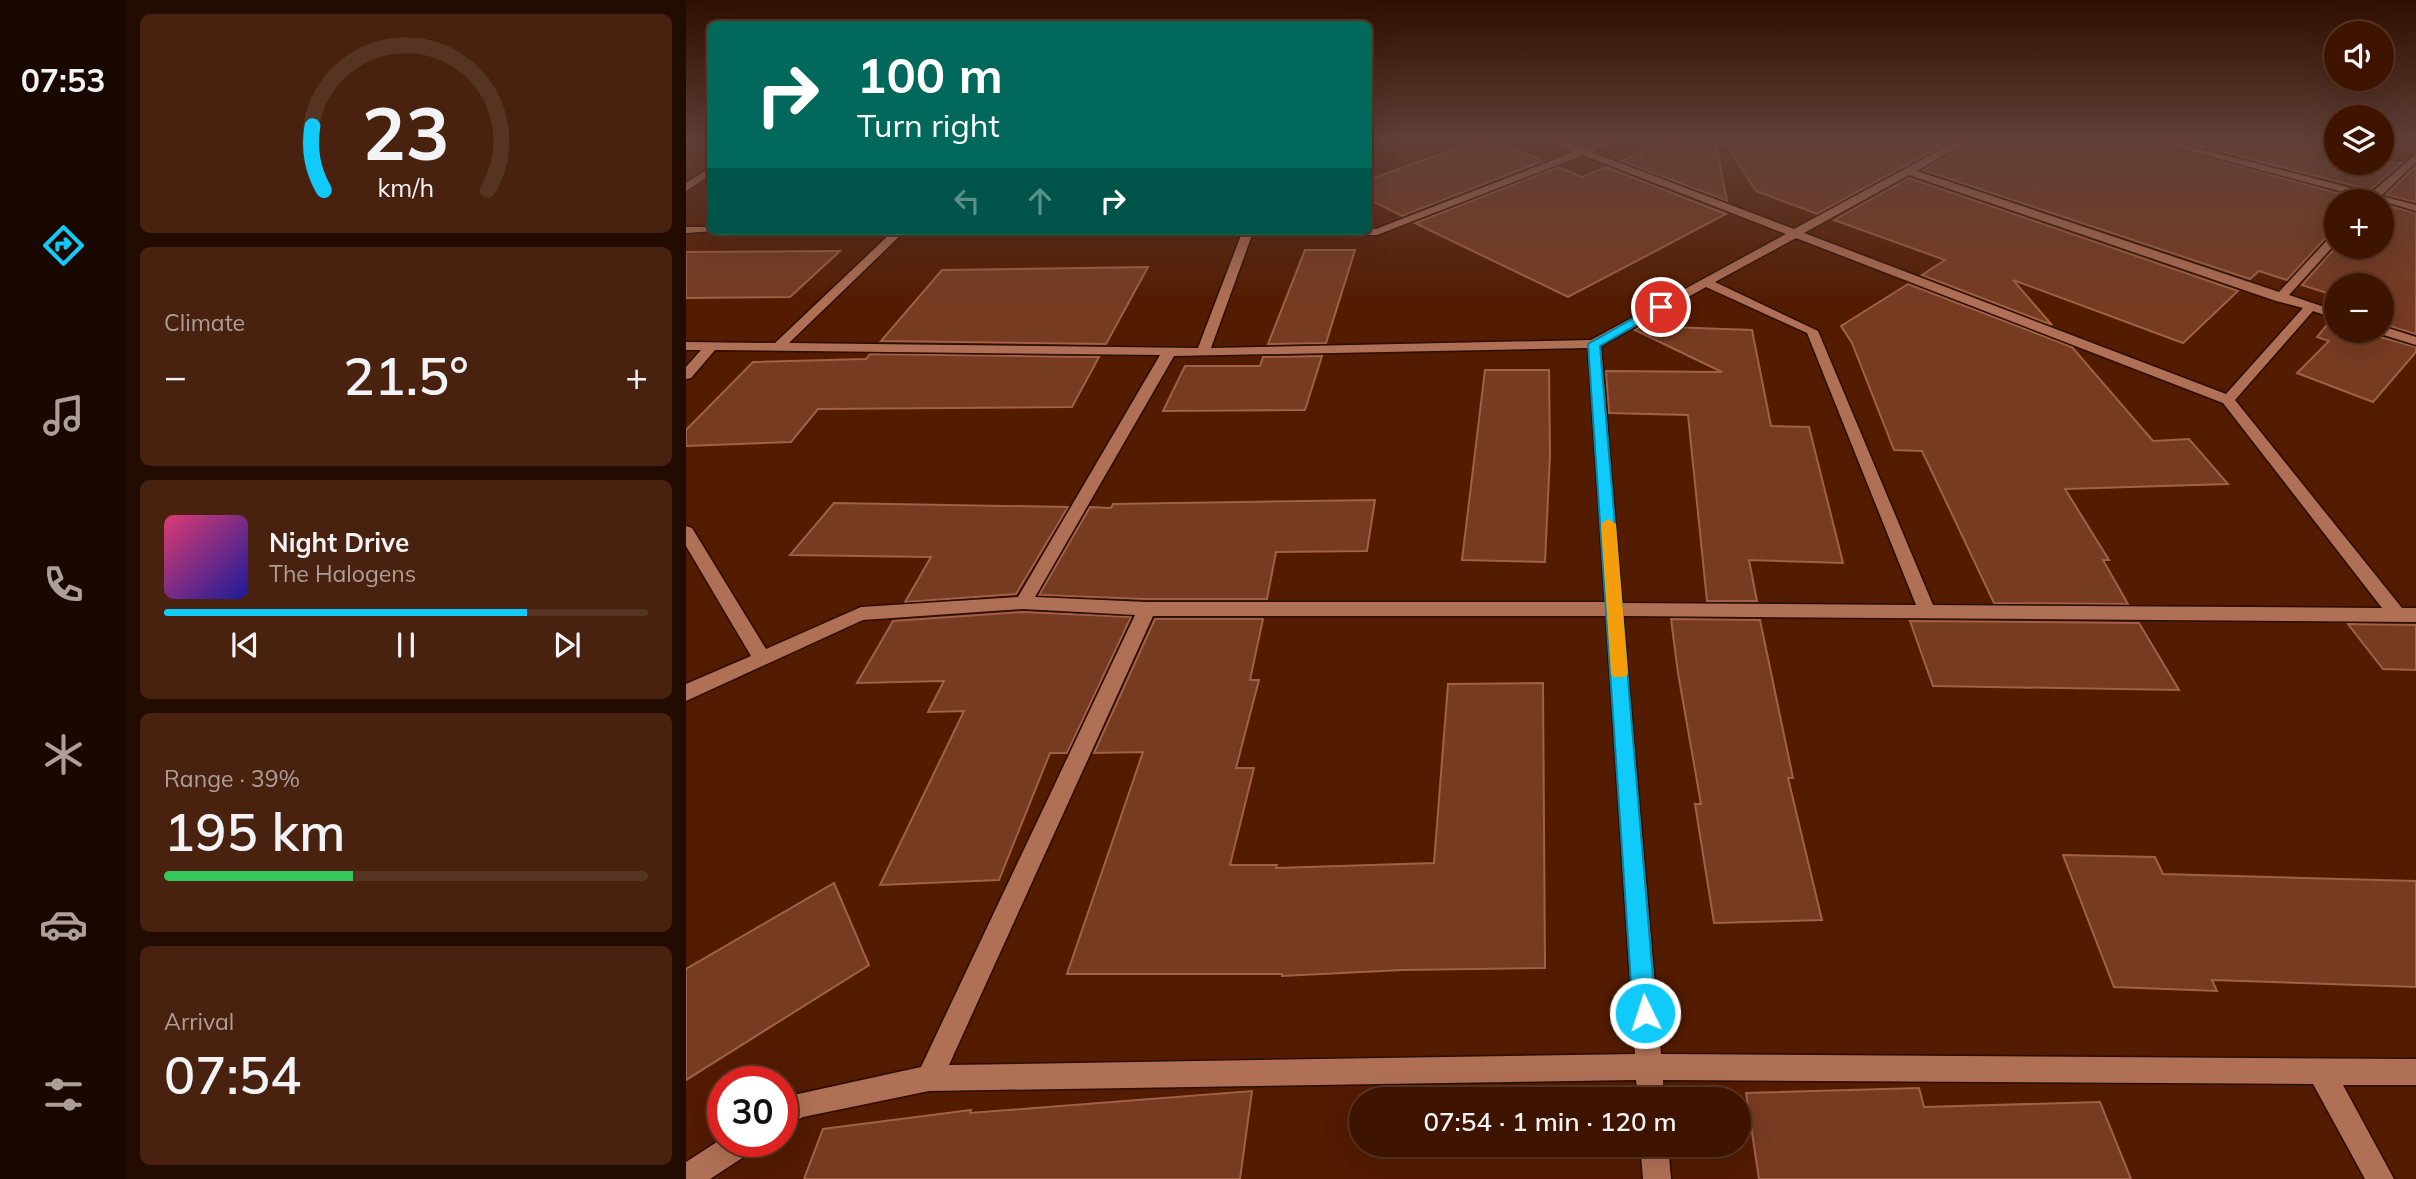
<!DOCTYPE html>
<meta charset="utf-8">
<style>
body{margin:0;font-family:Mulish,sans-serif;background:#49210f;color:#f1f3f6;height:100vh;display:flex;flex-direction:column;font-size:26px;white-space:nowrap}
*{box-sizing:border-box;margin:0}
p{font-size:23px;color:#ad9e99}
.icon{flex:none;width:38px;height:38px;fill:none;stroke:currentColor;stroke-width:2;stroke-linecap:round;stroke-linejoin:round}
.map{position:relative;flex:1;overflow:hidden}
.details{display:flex;flex-direction:column;gap:14px;padding:14px;background:#220b00;width:560px}
.details>*{flex:none}
.guide{position:absolute;left:21px;top:21px;width:665px;height:214px;border-radius:10px;box-shadow:0 7px 28px #0002,0 0 0 2px #573322;background:#00695c;color:#fff;overflow:hidden}
.buttons{position:absolute;left:1638px;top:21px;display:grid;gap:14px}
.buttons a{display:grid;place-items:center;width:70px;height:70px;border-radius:50%;background:#3e1400;box-shadow:0 7px 28px #0002,0 0 0 2px #573322;font-size:35px}
.speed{position:absolute;left:21px;top:1066px;display:flex;gap:14px;font-size:35px;font-weight:700;text-align:center}
.speed>*{display:grid;place-content:center;width:91px;height:91px;border-radius:50%;background:#3e1400;box-shadow:0 7px 28px #0002,0 0 0 2px #573322;line-height:1}
.speed .limit{border:10px solid #d22;background:#fff;color:#111}
.pin{position:absolute;display:grid;place-items:center;width:60px;height:60px;color:#fff;margin:-30px;border:4px solid #fff;border-radius:50%;box-shadow:0 2px 7px #0007}
.me{position:absolute;width:77px;margin:-38px;rotate:356deg;stroke-linejoin:round;filter:drop-shadow(0 0 5px #0008)}
.turn{display:flex;align-items:center;gap:24px;height:147px;padding:0 35px;font-size:32px}
.turn .icon{width:91px;height:91px;stroke-width:2.5}
.turn b{display:block;font-size:49px;line-height:60px}
.lanes{display:flex;align-items:center;height:66px;padding:0 35px;background:#0003;justify-content:center;gap:35px;direction:ltr}
.lanes .off{opacity:.35}
.big{font-size:52px;font-weight:600;line-height:1.1}
.details .tile{flex:1;display:flex;flex-direction:column;justify-content:center;gap:10px;min-width:0;padding:0 24px;border-radius:10px;background:#49210f}
.details .dial{align-items:center;gap:0}
.dial svg{height:182px;overflow:visible;fill:none;stroke:#573322;stroke-width:7;stroke-linecap:round;text-anchor:middle}
.dial text{fill:#f1f3f6;stroke:none}
.song{display:flex;align-items:center;gap:21px}
.cover{width:84px;height:84px;border-radius:10px;background:linear-gradient(135deg,hsl(340 70% 55%),hsl(240 70% 35%))}
.played{height:7px;border-radius:4px;background:linear-gradient(90deg,#10cafa 75%,#573322 75%)}
.keys{display:flex;justify-content:space-around;direction:ltr}
.heat{display:flex;justify-content:space-between;align-items:center;font-size:38px;direction:ltr}
.charge{height:10px;border-radius:5px;background:linear-gradient(90deg,#34c759 39%,#573322 0)}
.trip{position:absolute;left:663px;top:1087px;width:402px;height:70px;border-radius:35px;background:#3e1400;box-shadow:0 7px 28px #0002,0 0 0 2px #573322;font-weight:600;line-height:70px;text-align:center}
main{display:flex;flex:1;min-height:0}
.dock{display:flex;flex-direction:column;width:126px;justify-content:space-around;align-items:center;background:#190800;color:#ad9e99}
.dock .icon{width:49px;height:49px}
.dock .selected{color:#10cafa}
.dock b{font-size:32px;color:#f1f3f6}
.map>svg:first-child{display:block}
.building{fill:#773b21;stroke:#a06146;stroke-width:2}
.lines{fill:none;stroke-linecap:round;stroke-linejoin:round}
.minor-casing{stroke:#2b0d02;stroke-width:3}
.minor{fill:#b07055;fill-rule:evenodd}
.route{fill:#10cafa;stroke:#0a83a2;stroke-width:2}
.slow{fill:#f59e0b}
</style>
<main>
<nav class="dock">
<b>07:53</b>
<svg class="icon selected" aria-label="directions" viewBox="0 0 24 24"><path d="M12 3l9 9-9 9-9-9zM9 14v-3h6M13 9l2 2-2 2"/></svg>
<svg class="icon" aria-label="music" viewBox="0 0 24 24"><path d="M9 18V5l10-2v13"/><circle cx="6" cy="18" r="3"/><circle cx="16" cy="16" r="3"/></svg>
<svg class="icon" aria-label="phone" viewBox="0 0 24 24"><path d="M5 4h4l2 5-3 2q2 4 5 5l2-3 5 2v4C11 20 4 13 5 4z"/></svg>
<svg class="icon" aria-label="climate" viewBox="0 0 24 24"><path d="M12 3v18M4 7l16 10M4 17L20 7"/></svg>
<svg class="icon" aria-label="car" viewBox="0 0 24 24"><path d="M5 17H2v-5l4-1 3-4h7l3 4 3 1v5h-3M9 17h6M6 11h13"/><circle cx="7" cy="17" r="2"/><circle cx="17" cy="17" r="2"/></svg>
<svg class="icon" aria-label="filters" viewBox="0 0 24 24"><path d="M4 7h16M4 17h16"/><circle cx="9" cy="7" r="2"/><circle cx="15" cy="17" r="2"/></svg>
</nav>
<section class="details">
<div class="tile dial"><svg viewBox="0 0 100 80">
<path d="M14 69A42 42 0 1 1 86 69"/>
<path d="M14 69A42 42 0 0 1 9 41" stroke="#10cafa"/>
<text x="50" y="56" font-size="32" font-weight="700">23</text>
<text x="50" y="72" font-size="11">km/h</text>
</svg></div>
<div class="tile"><p>Climate</p>
<div class="heat"><a>−</a><b class="big">21.5°</b><a>+</a></div>
</div>
<div class="tile">
<div class="song"><i class="cover"></i><div><b>Night Drive</b><p>The Halogens</p></div></div>
<div class="played"></div>
<div class="keys"><svg class="icon" aria-label="previous" viewBox="0 0 24 24"><path d="M18 5L8 12l10 7zM5 5v14"/></svg><svg class="icon" aria-label="pause" viewBox="0 0 24 24"><path d="M8 5v14M16 5v14"/></svg><svg class="icon" aria-label="next" viewBox="0 0 24 24"><path d="M6 5l10 7-10 7zM19 5v14"/></svg></div>
</div>
<div class="tile"><p>Range · 39%</p><b class="big">195 km</b><div class="charge"></div></div>
<div class="tile"><p>Arrival</p><b class="big">07:54</b></div>
</section>
<div class="map">
<svg width="1730" height="1179" viewBox="0 0 1730 1179">
<rect width="100%" height="100%" fill="#531b00"/>
<g class="building">
<polygon points="796,139 804,139 857,161 716,216 682,199 682,180"/>
<polygon points="989,139 1029,139 1041,201 935,161"/>
<polygon points="1037,139 1268,139 1131,214 1070,191"/>
<polygon points="1288,139 1457,139 1676,200 1650,201 1650,232 1644,233 1601,280 1573,271 1564,279 1237,170"/>
<polygon points="1486,139 1650,139 1650,163 1716,163 1684,190"/>
<polygon points="1730,166 1730,202 1700,195"/>
<polygon points="872,167 896,177 920,167 1040,214 882,297 729,223"/>
<polygon points="1223,178 1552,291 1497,343 1327,280 1366,325 1236,275 1259,260 1148,220"/>
<polygon points="1696,204 1730,213 1730,334 1696,324 1696,285 1650,285 1650,296 1616,285 1650,247 1696,247"/>
<polygon points="619,250 669,250 640,343 582,344"/>
<polygon points="154,251 104,297 0,298 0,252"/>
<polygon points="462,267 420,344 195,341 256,270"/>
<polygon points="1222,284 1386,347 1467,441 1503,439 1542,484 1379,489 1423,560 1417,560 1442,604 1308,603 1236,451 1208,450 1166,343 1155,326"/>
<polygon points="1645,320 1650,321 1650,331 1687,331 1690,336 1730,347 1730,352 1687,402 1611,373 1643,341 1631,337"/>
<polygon points="955,326 1066,330 1085,426 1123,427 1157,563 1063,560 1071,601 1021,601 1002,415 923,413 920,371 1036,372 949,330"/>
<polygon points="184,354 413,357 386,407 132,409 105,442 0,446 0,430 67,362 180,359"/>
<polygon points="636,356 619,410 477,411 499,366 574,366 577,357"/>
<polygon points="799,370 863,370 864,455 859,562 776,560"/>
<polygon points="689,500 681,551 590,552 581,599 461,599 353,595 404,507 425,508 427,504"/>
<polygon points="148,503 382,507 330,594 219,602 245,557 104,555"/>
<polygon points="337,612 445,617 381,753 364,753 313,880 194,885 278,711 242,712 258,681 171,683 207,621"/>
<polygon points="469,619 577,619 564,680 573,680 550,768 568,768 544,865 591,865 590,868 748,863 762,684 857,683 859,968 716,970 596,976 596,974 381,974 457,752 408,753"/>
<polygon points="985,619 1074,620 1107,778 1102,778 1136,920 1028,923 1009,804 1015,804 992,673"/>
<polygon points="1224,621 1453,623 1493,690 1247,686"/>
<polygon points="1662,624 1730,625 1730,670 1697,669"/>
<polygon points="1377,855 1469,857 1477,874 1730,881 1730,987 1526,980 1531,991 1428,987"/>
<polygon points="148,883 183,965 0,1080 0,969"/>
<polygon points="1233,1088 1238,1107 1414,1102 1445,1179 1073,1179 1060,1093"/>
<polygon points="566,1091 554,1179 118,1179 137,1129 285,1110 284,1113"/>
</g>
<g class="lines">
<defs>
<g id="minor">
<path d="M858 139H872L897 149 921 139H935L905 152 1108 229 1274 139H1286L1231 171 1593 292 1646 235 1650 234V243L1603 295 1650 311V319L1627 311 1549 400 1716 608H1730V622L937 616 975 1054 1730 1059V1085H1657L1708 1179H1679L1627 1084 977 1080 978 1099H952L950 1080 243 1091 117 1117 96 1128V1099L103 1096 235 1067 449 615 337 609 177 620 0 701V684L65 656 0 546V526L6 528 80 649 175 607 332 597 474 355 29 350 5 378 0 379V367L15 350H0V342L89 343 207 231H219L103 343 512 348 555 235 316 234 310 231H682V229H690L888 152ZM897 155 1100 234 905 340 525 348 566 235H691ZM1223 175 1590 301 1617 308 1540 394 1118 233ZM1110 238 1537 403 1696 608 1247 605 1132 331 1029 282ZM1020 287 1121 333 1230 605 936 603 915 346ZM902 348 919 602H461L349 597 488 356ZM467 616H920L949 1054 263 1065Z"/>
<polygon points="1459,139 1475,139 1685,193 1730,154 1730,162 1695,196 1730,205 1730,211 1696,201 1678,201 1680,198"/>
<polygon points="24,168 24,175 0,191 0,183"/>
<polygon points="0,227 24,227 24,231 29,231 0,233"/>
<polygon points="1696,326 1730,337 1730,345 1691,333 1690,331 1696,331"/>
<polygon points="37,1138 37,1141 71,1141 67,1151 24,1179 0,1179 0,1162"/>
<polygon points="954,1144 982,1144 985,1179 957,1179"/>
</g>
</defs>
<use href="#minor" class="minor-casing"/>
<use href="#minor" class="minor"/>
</g>
<linearGradient id="sky" x2="0" y2="1"><stop stop-color="#2e0f00"/><stop offset="0.46" stop-color="#603f37"/><stop offset="1" stop-color="#603f37" stop-opacity="0"/></linearGradient>
<rect width="1730" height="304" fill="url(#sky)"/>
<polygon class="route" points="971,305 981,307 914,346 970,1013 967,1021 959,1024 951,1021 947,1013 902,344"/>
<polygon class="slow" points="922,519 930,524 942,673 940,677 927,677 925,673 915,524"/>
</svg>
<div class="buttons">
<a><svg class="icon" aria-label="sound" viewBox="0 0 24 24"><path d="M4 9h4l5-4v14l-5-4H4zM17 9q2 3 0 6"/></svg></a>
<a><svg class="icon" aria-label="layers" viewBox="0 0 24 24"><path d="M12 4l9 5-9 5-9-5zM3 14l9 5 9-5"/></svg></a>
<a>+</a>
<a>−</a>
</div>
<div class="speed"><div class="limit">30</div></div>
<div class="pin" style="left:975px;top:307px;background:#d93025"><svg class="icon" aria-label="arrive" viewBox="0 0 24 24"><path d="M6 21V4h12l-3 4 3 4H6"/></svg></div>
<svg class="me" style="left:959px;top:1013px" viewBox="-20 -20 40 40"><circle r="17" fill="#10cafa" stroke="#fff" stroke-width="3"/><path d="M0-11L8 9 0 5-8 9z" fill="#fff"/></svg>
<div class="trip">07:54 · 1 min · 120 m</div>
<div class="guide">
<div class="turn"><svg class="icon" aria-label="right" viewBox="0 0 24 24"><path d="M7 20v-9h11M14 6l5 5-5 5"/></svg><div><b>100 m</b>Turn right</div></div>
<div class="lanes"><svg class="icon off" aria-label="left" viewBox="0 0 24 24"><path d="M17 20v-9H6M10 6l-5 5 5 5"/></svg><svg class="icon off" aria-label="ahead" viewBox="0 0 24 24"><path d="M12 20V5M6 11l6-6 6 6"/></svg><svg class="icon" aria-label="right" viewBox="0 0 24 24"><path d="M7 20v-9h11M14 6l5 5-5 5"/></svg></div>
</div>
</div>
</main>
